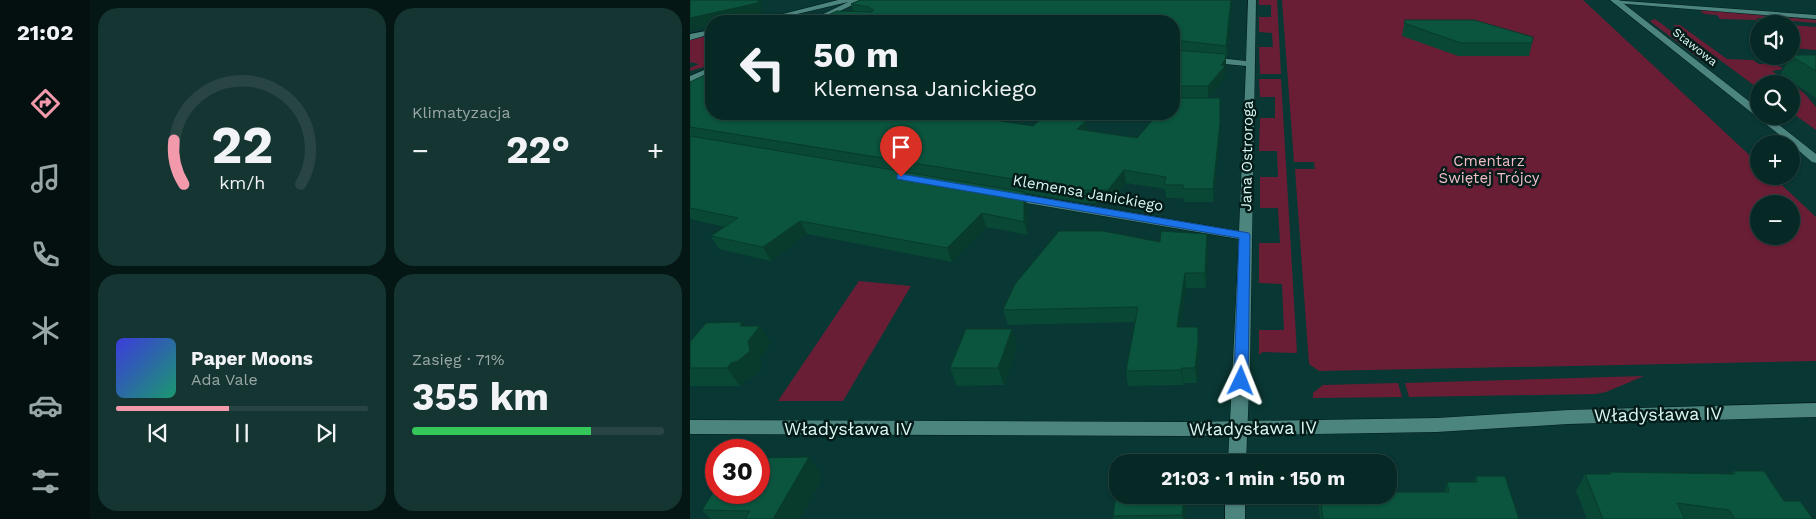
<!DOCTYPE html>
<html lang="pl">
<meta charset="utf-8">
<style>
body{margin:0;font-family:"Work Sans",sans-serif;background:#153532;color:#f1f3f6;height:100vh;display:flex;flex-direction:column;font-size:19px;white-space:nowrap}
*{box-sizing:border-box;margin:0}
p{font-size:16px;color:#98a6a7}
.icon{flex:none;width:28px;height:28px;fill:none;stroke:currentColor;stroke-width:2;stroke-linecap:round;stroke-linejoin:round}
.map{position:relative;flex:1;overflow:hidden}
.panel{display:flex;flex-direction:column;gap:8px;padding:8px;background:#041715;width:600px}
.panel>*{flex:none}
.banner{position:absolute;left:15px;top:15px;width:475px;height:105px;border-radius:20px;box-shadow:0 1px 4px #0004,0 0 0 1px #284543;background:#072926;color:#f1f3f6;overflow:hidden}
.buttons{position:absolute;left:1060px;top:15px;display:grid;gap:10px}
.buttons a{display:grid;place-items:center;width:50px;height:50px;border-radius:50%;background:#072926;box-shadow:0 1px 4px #0004,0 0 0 1px #284543;font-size:25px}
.speed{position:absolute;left:15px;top:439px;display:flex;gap:10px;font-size:25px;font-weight:700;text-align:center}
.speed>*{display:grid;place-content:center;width:65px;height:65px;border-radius:50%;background:#072926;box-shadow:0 1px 4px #0004,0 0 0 1px #284543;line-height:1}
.speed .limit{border:8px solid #d22;background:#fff;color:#111}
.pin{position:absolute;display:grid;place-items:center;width:42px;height:42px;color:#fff;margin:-51px -21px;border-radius:50% 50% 50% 0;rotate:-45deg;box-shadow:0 0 5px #0007}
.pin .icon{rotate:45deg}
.me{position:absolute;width:55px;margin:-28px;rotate:2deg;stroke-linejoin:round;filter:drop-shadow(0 0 4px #0008)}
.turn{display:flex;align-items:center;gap:18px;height:105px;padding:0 25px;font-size:22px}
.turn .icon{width:65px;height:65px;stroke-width:2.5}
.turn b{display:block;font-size:35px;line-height:42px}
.big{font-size:38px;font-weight:700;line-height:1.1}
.panel .card{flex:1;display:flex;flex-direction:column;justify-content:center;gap:8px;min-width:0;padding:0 18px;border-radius:20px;background:#153532}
.panel .dial{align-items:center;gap:0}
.dial svg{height:130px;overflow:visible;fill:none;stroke:#284543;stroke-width:7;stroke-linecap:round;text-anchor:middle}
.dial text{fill:#f1f3f6;stroke:none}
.song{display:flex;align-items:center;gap:15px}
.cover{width:60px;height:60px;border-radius:8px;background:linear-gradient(135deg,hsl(240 70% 55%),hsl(160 70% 35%))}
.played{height:5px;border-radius:2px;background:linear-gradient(90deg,#f29aac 45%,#284543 45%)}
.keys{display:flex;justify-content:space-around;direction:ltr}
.heat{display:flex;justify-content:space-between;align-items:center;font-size:28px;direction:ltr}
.charge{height:8px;border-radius:4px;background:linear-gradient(90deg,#34c759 71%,#284543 0)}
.panel .tiles{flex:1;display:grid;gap:8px;grid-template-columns:repeat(2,1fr)}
.trip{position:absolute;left:419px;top:454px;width:288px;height:50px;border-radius:20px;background:#072926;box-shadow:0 1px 4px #0004,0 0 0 1px #284543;font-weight:700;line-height:50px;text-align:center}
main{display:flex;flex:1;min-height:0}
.tab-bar{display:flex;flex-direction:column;width:90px;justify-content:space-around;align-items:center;background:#03100f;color:#98a6a7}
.tab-bar .icon{width:35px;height:35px}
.tab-bar .current{color:#f29aac}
.tab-bar b{font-size:22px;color:#f1f3f6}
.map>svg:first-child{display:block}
.green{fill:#6a1e35;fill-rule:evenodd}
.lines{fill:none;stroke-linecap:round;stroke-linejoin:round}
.minor-casing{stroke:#001c1a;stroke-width:1}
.tertiary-casing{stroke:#001c1a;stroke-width:1}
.minor{fill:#4c847e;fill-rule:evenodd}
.tertiary{fill:#4c847e;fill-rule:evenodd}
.wall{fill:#094835}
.shaded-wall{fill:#083b2b}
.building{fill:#0b543e;stroke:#083b2b}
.route{fill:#1a73e8;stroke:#114b97}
.labels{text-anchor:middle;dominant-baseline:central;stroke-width:5;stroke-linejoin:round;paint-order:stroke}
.far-street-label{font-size:12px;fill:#daf7f3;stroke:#041c19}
.street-label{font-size:15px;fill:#daf7f3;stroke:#041c19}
.park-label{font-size:15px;fill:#f3bdc7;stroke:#041c19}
.near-street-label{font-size:18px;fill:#daf7f3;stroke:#041c19}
</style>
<main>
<nav class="tab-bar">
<b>21:02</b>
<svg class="icon current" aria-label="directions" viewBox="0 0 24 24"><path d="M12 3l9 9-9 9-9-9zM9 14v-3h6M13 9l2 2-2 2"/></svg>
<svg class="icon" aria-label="music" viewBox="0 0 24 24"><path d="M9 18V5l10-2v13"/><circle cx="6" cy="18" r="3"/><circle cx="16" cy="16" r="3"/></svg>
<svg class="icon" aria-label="phone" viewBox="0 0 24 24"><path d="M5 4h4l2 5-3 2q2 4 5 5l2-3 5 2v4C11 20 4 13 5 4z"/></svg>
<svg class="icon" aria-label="climate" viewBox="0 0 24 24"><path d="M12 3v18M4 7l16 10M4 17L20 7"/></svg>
<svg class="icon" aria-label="car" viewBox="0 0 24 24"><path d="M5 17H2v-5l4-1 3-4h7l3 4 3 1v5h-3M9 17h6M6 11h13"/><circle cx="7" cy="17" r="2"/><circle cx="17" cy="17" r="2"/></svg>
<svg class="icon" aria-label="filters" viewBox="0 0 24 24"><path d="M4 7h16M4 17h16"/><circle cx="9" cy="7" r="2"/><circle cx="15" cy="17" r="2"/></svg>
</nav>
<section class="panel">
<div class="tiles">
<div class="card dial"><svg viewBox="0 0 100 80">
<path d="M14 69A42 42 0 1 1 86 69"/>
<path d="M14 69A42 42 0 0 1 8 42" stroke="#f29aac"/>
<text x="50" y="56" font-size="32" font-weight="700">22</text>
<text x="50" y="72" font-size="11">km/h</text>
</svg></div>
<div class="card"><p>Klimatyzacja</p>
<div class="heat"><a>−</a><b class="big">22°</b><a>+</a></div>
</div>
<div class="card">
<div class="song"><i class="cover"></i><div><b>Paper Moons</b><p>Ada Vale</p></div></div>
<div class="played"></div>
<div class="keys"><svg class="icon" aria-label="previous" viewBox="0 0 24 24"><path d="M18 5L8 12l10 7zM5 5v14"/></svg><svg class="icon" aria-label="pause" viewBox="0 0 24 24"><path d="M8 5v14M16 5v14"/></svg><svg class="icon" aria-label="next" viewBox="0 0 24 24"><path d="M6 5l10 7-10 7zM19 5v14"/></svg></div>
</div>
<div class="card"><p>Zasięg · 71%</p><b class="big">355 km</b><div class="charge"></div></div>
</div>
</section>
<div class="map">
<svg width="1126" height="519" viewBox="0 0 1126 519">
<rect width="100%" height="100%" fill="#093733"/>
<g class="green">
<polygon points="569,0 587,0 591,74 570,74 569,47 583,47 582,33 569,32 569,17 581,17 581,5 569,5"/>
<path d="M592 0H893L1069 164V176H1082L1126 217V361L629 371 619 364 605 169H625L624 162H604ZM1069 204H1101V236H1069Z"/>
<polygon points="1010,10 1126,20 1126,23 1067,18 1068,20 1030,19 1027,15 1014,14"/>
<polygon points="965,19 1027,65 1018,65 961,22 960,21"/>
<polygon points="983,25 990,25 1037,59 1063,60 1069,64 1086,64 1093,69 1082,71 1100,84 1069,84 1069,89"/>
<polygon points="1101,25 1126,27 1126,50 1103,48 1101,46"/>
<polygon points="21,35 21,65 0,71 0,68 9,64 0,62 0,40"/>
<polygon points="569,79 591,79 607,353 573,352 569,355 569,330 594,330 592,284 569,283 569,243 590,243 588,208 570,208 570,177 588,177 587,151 569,151 570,118 585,118 585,97 570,97"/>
<polygon points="1101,84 1114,93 1126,107 1126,130 1101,112"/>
<polygon points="169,281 221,286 153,401 88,401"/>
<polygon points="954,376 916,392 906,394 719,397 715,383"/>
<polygon points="708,383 712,397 623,398 623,393 633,385"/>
</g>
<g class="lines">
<defs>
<g id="minor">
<polygon points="148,0 173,0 129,21 119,21 158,2 78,21 65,21"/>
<polygon points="558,0 566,0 560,365 556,462 538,462 549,239 319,200 313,196 319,192 549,231 556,66 484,59 484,53 556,61"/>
<polygon points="921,0 1126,15 1126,19 924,3"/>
<polygon points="21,30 21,34 0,40 0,34"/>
<polygon points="21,67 21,73 0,83 0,76"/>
<rect x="535" y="495" width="20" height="24"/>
</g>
<g id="tertiary">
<polygon points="920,0 929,0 1069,109 1069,116 1078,116 1126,154 1126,163 1122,162 1101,144"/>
<polygon points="1126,403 1126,417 878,424 747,432 495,436 0,434 0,420 495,422 747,418 878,410"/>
</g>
</defs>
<use href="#minor" class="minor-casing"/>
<use href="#tertiary" class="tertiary-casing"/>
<use href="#minor" class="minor"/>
<use href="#tertiary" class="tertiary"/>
</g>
<g class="wall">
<polygon points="170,0 542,0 537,57 536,57 535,77 518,98 484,98 484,21 163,11 161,4"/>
<polygon points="715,20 842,43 839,56 768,56 712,36"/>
<polygon points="1101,55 1126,55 1126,98 1091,74 1100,56 1101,56"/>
<polygon points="0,82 21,114 343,126 396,121 397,130 447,138 530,98 530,135 523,202 494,202 493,198 476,198 475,189 436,183 420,203 394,203 335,193 337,205 338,235 296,227 262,262 117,234 81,261 29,249 21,236 35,227 0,219"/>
<polygon points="470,242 518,248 516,288 496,288 490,327 509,343 509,359 507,383 493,383 493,385 438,386 436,371 445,322 318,325 313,310"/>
<polygon points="52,322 54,326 81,343 70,359 72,369 60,378 54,381 50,386 0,386 0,342"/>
<polygon points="322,329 327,347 314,385 267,386 260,368"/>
<polygon points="1043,471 1094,501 1123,519 897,519 886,491 895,474 918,474 919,472 1041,474"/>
<polygon points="786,476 829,519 630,519 627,495 698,495 754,492 757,482 784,482"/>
<polygon points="132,477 110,519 21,519 12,510"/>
<polygon points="428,495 497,495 495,519 423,519 423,516"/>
</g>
<g class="shaded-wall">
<polygon points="68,0 71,0 73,14 42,21 21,21 21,26 0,31 0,18"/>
<polygon points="541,0 542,0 537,57 536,46"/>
<polygon points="536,54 536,66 535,77 518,98 518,86 531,65"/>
<polygon points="530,98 530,135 523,202 523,189"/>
<polygon points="396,121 398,133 387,129"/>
<polygon points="434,170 436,183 420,203 418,190"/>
<polygon points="334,192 337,205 338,235 334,222"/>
<polygon points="292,213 296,227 262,262 257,248"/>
<polygon points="110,221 117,234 81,261 73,247"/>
<polygon points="517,234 518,248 516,288 515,273"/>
<polygon points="495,273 496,288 488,342 487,327"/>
<polygon points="52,322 62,337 70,326 81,343 70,359 72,369 60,378 54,381 50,386 37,368 41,363 50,326"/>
<polygon points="508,327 509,359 507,383 505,368"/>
<polygon points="322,329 327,347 314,385 308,368"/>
<polygon points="492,368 493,383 493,385 491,370"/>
<polygon points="119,457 132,477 110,519 83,519"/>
<polygon points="494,495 497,495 495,519 493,519 492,515"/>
</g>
<g class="building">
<polygon points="0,0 68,0 68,3 0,18"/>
<polygon points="170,0 541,0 536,46 484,40 484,21 124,21 147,11 182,12 184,10 179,7 161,4"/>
<polygon points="715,20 784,20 843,37 842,43 771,43 714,23"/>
<polygon points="484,50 536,54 535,60 531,65 535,66 518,86 484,86 484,73 485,72 484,71"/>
<polygon points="1101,55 1126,55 1126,71 1101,56"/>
<polygon points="21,72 21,114 263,114 343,126 356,115 396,121 387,129 447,138 468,114 484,114 484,98 530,98 530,123 523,189 493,189 493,185 474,185 476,177 434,170 418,190 391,190 0,127 0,82"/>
<polygon points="0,136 334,192 334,222 292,213 257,248 110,221 73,247 21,236 48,218 0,208"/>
<polygon points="369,231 413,231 470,242 471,231 517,234 515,273 495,273 487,327 508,327 508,344 505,368 492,368 491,370 436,371 448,307 313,310 325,284"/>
<polygon points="52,322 50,326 70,326 58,341 60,351 48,361 41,363 37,368 0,368 0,342 16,323"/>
<polygon points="276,329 322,329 308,368 260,368"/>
<polygon points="119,457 83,519 55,519 60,511 12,510 26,488 26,492 69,492 69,458"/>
<polygon points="431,458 497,458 496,462 431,462"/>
<polygon points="681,459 682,462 660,462 659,460"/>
<polygon points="1043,471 1074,471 1094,501 1110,501 1123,519 1045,519 1039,510 987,503 995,519 913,519 895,474 921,474 919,472 1045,474"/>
<polygon points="786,476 815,476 829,519 633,519 630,495 698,495 698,492 759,492 757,482 787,482"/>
<polygon points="428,483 428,495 494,495 492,515 423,516"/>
</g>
<polygon class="route" points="211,174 559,233 560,236 558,381 556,384 551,386 546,384 544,381 549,238 207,179 207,175"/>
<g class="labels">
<g class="far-street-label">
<text transform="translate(1005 47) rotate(38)">Stawowa</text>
</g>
<g class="street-label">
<text transform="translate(557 156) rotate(-89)">Jana Ostroroga</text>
<text transform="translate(398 193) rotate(10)">Klemensa Janickiego</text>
</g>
<g class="park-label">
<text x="799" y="161">Cmentarz<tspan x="799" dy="17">Świętej Trójcy</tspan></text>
</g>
<g class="near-street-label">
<text transform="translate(968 414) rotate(-1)">Władysława IV</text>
<text x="158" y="428">Władysława IV</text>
<text transform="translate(563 428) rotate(-1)">Władysława IV</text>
</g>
</g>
</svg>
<div class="buttons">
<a><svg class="icon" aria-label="sound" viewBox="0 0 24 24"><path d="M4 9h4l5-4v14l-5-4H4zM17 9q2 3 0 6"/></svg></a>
<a><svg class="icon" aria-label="search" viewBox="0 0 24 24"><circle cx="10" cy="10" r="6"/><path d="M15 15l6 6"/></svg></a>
<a>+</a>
<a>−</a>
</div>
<div class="speed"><div class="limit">30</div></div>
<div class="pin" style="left:211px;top:177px;background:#d93025"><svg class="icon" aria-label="arrive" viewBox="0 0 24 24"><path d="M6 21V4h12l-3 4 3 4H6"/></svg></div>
<svg class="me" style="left:551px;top:381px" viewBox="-20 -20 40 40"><path d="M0-17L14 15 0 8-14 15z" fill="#1a73e8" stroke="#fff" stroke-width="4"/></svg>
<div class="trip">21:03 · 1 min · 150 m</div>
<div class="banner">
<div class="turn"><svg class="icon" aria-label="left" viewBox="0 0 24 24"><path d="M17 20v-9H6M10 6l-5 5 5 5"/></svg><div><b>50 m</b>Klemensa Janickiego</div></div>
</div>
</div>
</main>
